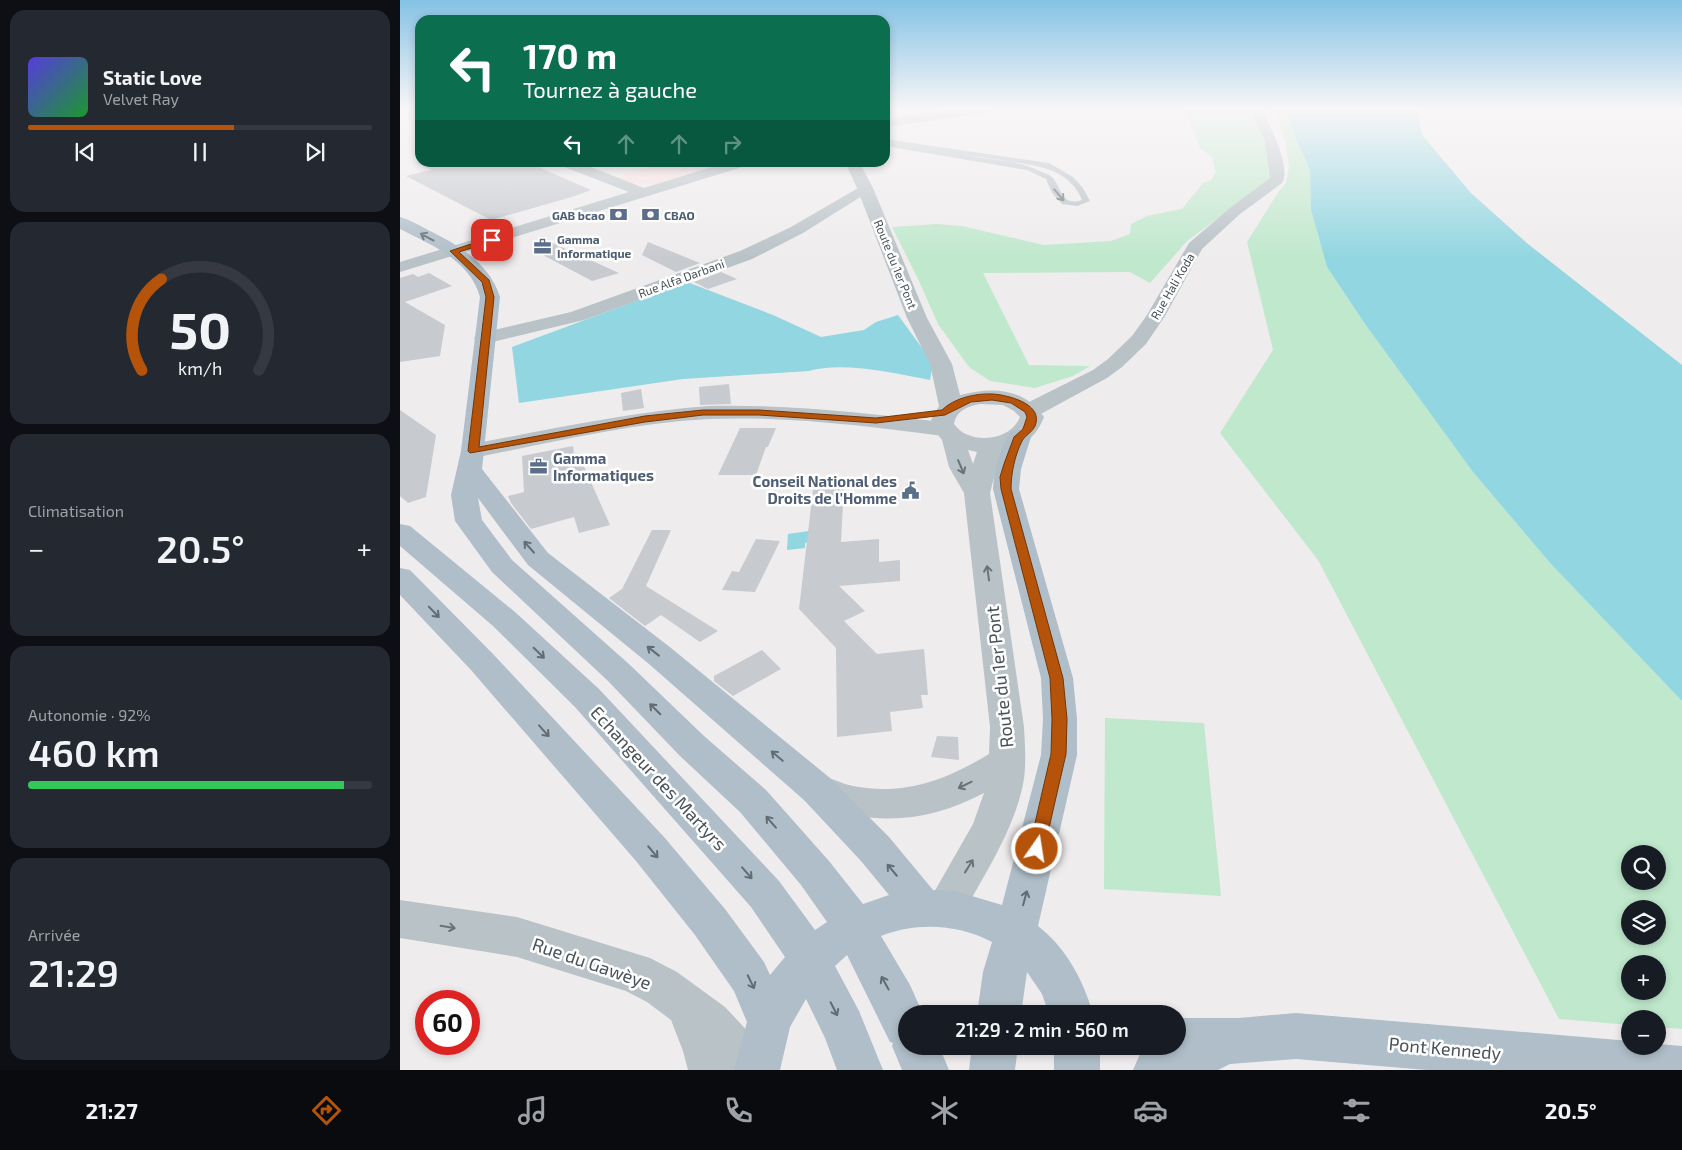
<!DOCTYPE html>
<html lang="fr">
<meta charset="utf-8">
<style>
body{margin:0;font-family:"Exo 2",sans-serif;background:#242831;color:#f1f3f6;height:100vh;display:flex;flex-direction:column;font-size:19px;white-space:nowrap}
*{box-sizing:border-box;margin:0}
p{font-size:16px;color:#9ea1a6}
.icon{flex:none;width:28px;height:28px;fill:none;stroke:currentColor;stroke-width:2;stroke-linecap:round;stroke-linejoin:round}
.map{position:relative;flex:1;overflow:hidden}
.details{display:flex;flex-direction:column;gap:10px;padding:10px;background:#0d0f14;width:400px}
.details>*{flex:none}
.guide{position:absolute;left:15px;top:15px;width:475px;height:152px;border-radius:15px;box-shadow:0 2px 8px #0003;background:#0b6e4f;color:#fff;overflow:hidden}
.tools{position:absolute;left:1221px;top:845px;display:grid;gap:10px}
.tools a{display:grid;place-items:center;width:45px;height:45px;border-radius:50%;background:#171b24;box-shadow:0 2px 8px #0003;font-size:25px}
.speed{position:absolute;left:15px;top:990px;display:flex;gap:10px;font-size:25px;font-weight:700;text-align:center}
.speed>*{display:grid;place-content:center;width:65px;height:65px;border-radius:50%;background:#171b24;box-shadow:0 2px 8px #0003;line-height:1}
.speed .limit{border:8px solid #d22;background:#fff;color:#111}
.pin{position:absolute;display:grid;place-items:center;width:42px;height:42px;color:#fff;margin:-21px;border-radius:10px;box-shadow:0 2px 8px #0006}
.me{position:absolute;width:55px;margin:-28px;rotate:13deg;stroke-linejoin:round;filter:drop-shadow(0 0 4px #0008)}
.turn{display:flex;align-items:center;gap:18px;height:105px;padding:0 25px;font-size:22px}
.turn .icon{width:65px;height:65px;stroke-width:2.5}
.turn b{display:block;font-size:35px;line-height:42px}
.lanes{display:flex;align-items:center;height:48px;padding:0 25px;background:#0003;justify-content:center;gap:25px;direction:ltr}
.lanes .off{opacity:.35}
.big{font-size:38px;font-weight:600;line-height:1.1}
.details .card{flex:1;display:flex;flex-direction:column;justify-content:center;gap:8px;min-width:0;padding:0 18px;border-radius:15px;background:#242831}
.details .dial{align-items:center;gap:0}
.dial svg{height:130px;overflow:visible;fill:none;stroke:#363941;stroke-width:7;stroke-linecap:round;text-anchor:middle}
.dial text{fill:#f1f3f6;stroke:none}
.song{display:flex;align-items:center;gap:15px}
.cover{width:60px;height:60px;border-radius:8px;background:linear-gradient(135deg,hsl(250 70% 55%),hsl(130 70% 35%))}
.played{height:5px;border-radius:2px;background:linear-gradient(90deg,#b45309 60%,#363941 60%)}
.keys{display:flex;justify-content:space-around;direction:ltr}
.heat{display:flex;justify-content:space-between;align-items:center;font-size:28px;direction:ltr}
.charge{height:8px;border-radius:4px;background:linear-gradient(90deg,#34c759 92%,#363941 0)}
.trip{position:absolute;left:498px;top:1005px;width:288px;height:50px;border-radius:25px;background:#171b24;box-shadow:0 2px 8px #0003;font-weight:600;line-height:50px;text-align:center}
.menu{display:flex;height:80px;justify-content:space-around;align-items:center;background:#090b0e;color:#9ea1a6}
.menu .icon{width:35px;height:35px}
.menu .current{color:#b45309}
.menu b{font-size:22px;color:#f1f3f6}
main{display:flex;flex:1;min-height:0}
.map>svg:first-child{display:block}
.medical{fill:#f7dede}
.green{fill:#bfe8cc;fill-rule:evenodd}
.water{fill:#91d6e0}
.building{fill:#c7cacf}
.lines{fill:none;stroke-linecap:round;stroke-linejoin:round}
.service{fill:#b9c2c7;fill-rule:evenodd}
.minor{fill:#b9c2c7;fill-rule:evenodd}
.tertiary{fill:#b9c2c7;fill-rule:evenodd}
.primary{fill:#afbec8;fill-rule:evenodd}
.oneway{stroke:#697379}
.oneway2{stroke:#616c73}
.route{fill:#b45309;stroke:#753606}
.labels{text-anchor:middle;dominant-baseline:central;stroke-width:5;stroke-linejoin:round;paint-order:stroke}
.far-service-label{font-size:12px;font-weight:bold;fill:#4e5e75;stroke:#fff;text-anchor:start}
.far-street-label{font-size:12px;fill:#475157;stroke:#fff}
.service-label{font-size:15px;font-weight:bold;fill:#4e5e75;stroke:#fff;text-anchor:start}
.near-street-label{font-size:18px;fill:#475157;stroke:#fff}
</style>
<main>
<section class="details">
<div class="card">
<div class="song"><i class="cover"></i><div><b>Static Love</b><p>Velvet Ray</p></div></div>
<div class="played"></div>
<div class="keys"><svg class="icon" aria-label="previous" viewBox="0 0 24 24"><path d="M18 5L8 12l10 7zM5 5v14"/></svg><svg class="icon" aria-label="pause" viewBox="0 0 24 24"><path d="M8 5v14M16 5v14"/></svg><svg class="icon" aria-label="next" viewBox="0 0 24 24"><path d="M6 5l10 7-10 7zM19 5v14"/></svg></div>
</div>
<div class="card dial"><svg viewBox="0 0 100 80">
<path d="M14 69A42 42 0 1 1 86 69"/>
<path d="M14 69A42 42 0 0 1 26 13" stroke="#b45309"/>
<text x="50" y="56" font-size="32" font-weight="700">50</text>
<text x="50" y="72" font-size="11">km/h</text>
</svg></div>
<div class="card"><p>Climatisation</p>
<div class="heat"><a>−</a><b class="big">20.5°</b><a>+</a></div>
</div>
<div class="card"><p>Autonomie · 92%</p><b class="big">460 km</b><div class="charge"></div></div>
<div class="card"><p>Arrivée</p><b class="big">21:29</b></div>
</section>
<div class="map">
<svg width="1282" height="1070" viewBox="0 0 1282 1070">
<rect width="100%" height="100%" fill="#efeced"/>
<polygon class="medical" points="311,162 320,165 257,184 231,183 218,178 223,176 221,175 263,163"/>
<g class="green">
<polygon points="785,109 849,111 870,143 871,179 787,241 750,283 730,272 583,273 629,365 690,366 673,376 635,388 590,381 569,367 538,324 519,281 492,227 537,224 562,226 644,245 711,241 730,234 731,224 747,216 782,209 803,183 811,180 816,172 812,157 800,148"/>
<path d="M875 109H891L888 113 892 130 910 170 911 210 927 267 965 324 1073 472 1151 564 1282 701V1029L1258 1027V1019H1230V1025L1159 1019 918 560 820 433 873 350 847 242 877 194 886 183 889 167 886 144ZM1230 854H1258V881H1230ZM1230 909H1258V936H1230ZM1230 964H1258V991H1230Z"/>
<polygon points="705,718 804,723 821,896 704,889"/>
</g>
<g class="water">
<polygon points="891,109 1017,109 1022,135 1071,193 1128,244 1282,365 1282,701 1151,564 1073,472 965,324 927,267 911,210 910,170 892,130 888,113"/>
<path d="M287 282 373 315 421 337 464 330 476 322 498 315 533 363 530 380C495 373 442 361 409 371L283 379 119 403 112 347Z"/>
<polygon points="409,531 409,542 405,543 405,548 387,550 388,534"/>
</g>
<g class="building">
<polygon points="15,162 127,162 191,190 175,196 91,220 6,176 31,170"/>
<polygon points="148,241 219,273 192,281 141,254"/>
<polygon points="248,242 300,263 276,272 242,255"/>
<polygon points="321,272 337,279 308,289 294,282"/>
<polygon points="29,273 52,286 5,302 45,325 40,356 0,362 0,278 13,274 18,277"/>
<polygon points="329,384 331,404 300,405 299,387"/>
<polygon points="241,389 244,408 223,411 221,393"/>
<polygon points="0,410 36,435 26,497 8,503 0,496"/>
<polygon points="340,428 376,428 368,447 366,447 356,475 318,475"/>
<polygon points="173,446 174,454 178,453 210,525 179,533 174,517 131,529 111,503 108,496 124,492 122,456"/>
<polygon points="444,487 441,542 479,539 479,562 500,560 500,581 439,586 465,611 444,621 477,654 524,649 528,695 521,695 523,708 490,712 492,731 437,737 436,648 399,609 413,490"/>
<polygon points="252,530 271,530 246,586 318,631 300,642 261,615 245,626 209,598 222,589"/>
<polygon points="356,539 380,541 355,592 322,590 332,571 339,572"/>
<polygon points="362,650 381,669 333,696 314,681 314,676"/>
<polygon points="537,736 558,737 559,760 531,757"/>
</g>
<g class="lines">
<path class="service" d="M485 139 649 163 673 177 683 188 690 201 677 206 662 204 652 193 646 179 627 170 485 146ZM552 153C570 156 588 159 606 161 637 166 669 168 682 200 661 207 662 188 652 177 650 175 645 173 642 172 616 159 581 158 552 153Z"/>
<g class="minor">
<polygon points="561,109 595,109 589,113 485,127 485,119"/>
<path d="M850 109H862C869 125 892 167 882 183L840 214 802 249 765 316 746 344 722 367 707 378 637 416 629 418 621 416 618 411 621 406 693 370 708 359 732 336 747 315 789 243 830 208 870 178 865 141Z"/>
<polygon points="158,162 178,162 244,188 328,162 350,162 349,165 0,272 0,262 229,192 159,165"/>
<polygon points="465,184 470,185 472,188 470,191 403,233 352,259 184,320 84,344 77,342 74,338 77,334 171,312 340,251 391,227"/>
<path d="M308 406C387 404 465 413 543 422L551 424 554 429 551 434 543 436C465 426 387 416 309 419 229 423 151 443 73 458L65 456 61 451 65 446 73 444C152 429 229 412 308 406Z"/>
</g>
<g class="tertiary">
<path d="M445 162H459L473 188 527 318 552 364 560 395C592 387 623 387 644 417 636 438 623 447 601 450L590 493 624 727C625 747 627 769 622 789 611 836 582 878 559 921L545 927 531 921 525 908 573 824 584 793C523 825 469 826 405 801L400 790 405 779C426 772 433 782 453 786 505 796 546 780 589 754L590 727 564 493 549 467 542 440 530 424 532 418 539 406 530 364 507 318 457 188ZM580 404 603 405 614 411 620 417C611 441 569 446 554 424 556 411 568 406 580 404ZM568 450 577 452 573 464Z"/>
<polygon points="0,900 117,917 250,958 277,972 325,1007 369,1054 376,1070 288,1070 283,1051 271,1020 247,1002 226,991 117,957 0,938"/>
</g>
<g class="primary">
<path d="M0 217C10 220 19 225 28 230 59 245 89 263 100 297L82 469 148 553 271 648 430 778 489 837 533 890 555 891 602 905 641 755 643 719 641 678 593 489C594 470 599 448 611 432L619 430 627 432 631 437 621 469 619 489 673 678 677 719V755L638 926C666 948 683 979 693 1014H649L642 994 627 972 621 1014H577L583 972 592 942C558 924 517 922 481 936L510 985 523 1014H506V1046H539L549 1070H502L492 1046 493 1043 490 1042 447 955 435 966 459 1011 483 1070H437L425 1038 406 999 390 1027 380 1070H334L347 1022 334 991 295 935 236 861 71 670 0 595V568L10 570 93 654 264 837 325 909 364 962 370 975 385 957 351 907 175 707 93 626 0 546V524L10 526 115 612 199 689 379 881 415 930 427 922 401 885 340 812 280 756 208 681 92 572 55 521 51 495 61 451 80 297C70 260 31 245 0 229ZM78 498 128 565 249 664 404 800 461 861 489 895 463 904 429 861 366 790 304 736 230 665 112 560 82 520Z"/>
<polygon points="896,1013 1230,1041 1230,1046 1258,1046 1258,1044 1282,1046 1282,1070 1027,1070 896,1059 830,1064 818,1070 733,1070 740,1054 755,1046 776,1046 776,1018 839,1018"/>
<polygon points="572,1046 618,1046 615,1070 569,1070"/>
<rect x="654" y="1046" width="46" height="24"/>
</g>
</g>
<defs><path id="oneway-shaft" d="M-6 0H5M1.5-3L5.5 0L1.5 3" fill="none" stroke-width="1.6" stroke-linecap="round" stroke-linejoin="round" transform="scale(1.25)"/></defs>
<g class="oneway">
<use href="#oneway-shaft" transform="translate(659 195) rotate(50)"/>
<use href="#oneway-shaft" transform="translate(561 467) rotate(67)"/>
<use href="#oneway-shaft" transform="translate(588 573) rotate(-98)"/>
<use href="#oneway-shaft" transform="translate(565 785) rotate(154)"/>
<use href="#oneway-shaft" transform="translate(569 866) rotate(-58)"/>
<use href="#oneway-shaft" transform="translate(48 927) rotate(9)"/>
</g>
<g class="oneway2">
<use href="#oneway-shaft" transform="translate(27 237) rotate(-152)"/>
<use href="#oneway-shaft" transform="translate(129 547) rotate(-131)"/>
<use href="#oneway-shaft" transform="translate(34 612) rotate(46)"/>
<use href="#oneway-shaft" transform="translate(253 651) rotate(-142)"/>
<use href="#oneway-shaft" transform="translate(139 653) rotate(44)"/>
<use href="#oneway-shaft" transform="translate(255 709) rotate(-135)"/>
<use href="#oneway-shaft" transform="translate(144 731) rotate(48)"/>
<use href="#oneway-shaft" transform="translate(377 756) rotate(-140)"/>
<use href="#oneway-shaft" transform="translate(371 822) rotate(-131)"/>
<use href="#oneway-shaft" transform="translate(253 852) rotate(50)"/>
<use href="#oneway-shaft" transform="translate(492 870) rotate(-130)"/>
<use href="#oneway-shaft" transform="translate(347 873) rotate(49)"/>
<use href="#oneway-shaft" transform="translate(625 898) rotate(-75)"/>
<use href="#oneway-shaft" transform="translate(351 982) rotate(64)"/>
<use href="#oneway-shaft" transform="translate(485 983) rotate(-119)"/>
<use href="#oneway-shaft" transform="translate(434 1009) rotate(63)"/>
</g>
<linearGradient id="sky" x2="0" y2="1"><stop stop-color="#85c2e5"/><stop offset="0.42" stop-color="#f8f6f7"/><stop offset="1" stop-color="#f8f6f7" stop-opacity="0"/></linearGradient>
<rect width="1282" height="259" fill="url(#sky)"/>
<path class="route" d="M92 237 94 238V241L59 252 89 280 94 297 79 447 245 416 303 410H359L476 418 542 410C554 398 576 393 593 394 607 395 641 403 636 423 634 432 626 434 622 441 615 455 611 473 611 489L663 678 667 719 666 754 643 854 637 856 632 854 629 849 651 754 652 719 650 678 601 489 600 477 604 464 614 437 623 429 627 417 625 412 611 403 592 400 571 402 545 415 476 423 359 415H303L245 422 70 453 68 451 86 297 82 282 50 251Z"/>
<defs>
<symbol id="bank-bare" viewBox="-9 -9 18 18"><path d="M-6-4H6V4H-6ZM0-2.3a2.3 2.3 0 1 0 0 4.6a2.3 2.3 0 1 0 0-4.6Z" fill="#5c6f8a" stroke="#fff" stroke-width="2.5" paint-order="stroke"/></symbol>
<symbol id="office-bare" viewBox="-9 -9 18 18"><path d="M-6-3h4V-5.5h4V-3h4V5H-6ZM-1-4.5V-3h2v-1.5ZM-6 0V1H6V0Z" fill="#5c6f8a" stroke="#fff" stroke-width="2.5" paint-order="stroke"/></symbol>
<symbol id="civic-bare" viewBox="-9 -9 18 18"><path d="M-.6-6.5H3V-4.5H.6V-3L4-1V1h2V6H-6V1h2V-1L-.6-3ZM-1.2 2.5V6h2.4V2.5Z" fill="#5c6f8a" stroke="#fff" stroke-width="2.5" paint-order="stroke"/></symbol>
</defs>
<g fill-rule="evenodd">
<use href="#bank-bare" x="206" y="202" width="25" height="25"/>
<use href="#bank-bare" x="238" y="202" width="25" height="25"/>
<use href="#office-bare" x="130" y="234" width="25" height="25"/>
<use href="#office-bare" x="126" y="454" width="25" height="25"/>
<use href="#civic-bare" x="498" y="478" width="25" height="25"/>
</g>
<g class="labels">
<g class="far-service-label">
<text x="205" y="215" text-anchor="end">GAB bcao</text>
<text x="264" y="215">CBAO</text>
<text x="157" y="239">Gamma<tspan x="157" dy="14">Informatique</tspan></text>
</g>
<g class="far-street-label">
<text transform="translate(496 264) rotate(68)">Route du 1er Pont</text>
<text transform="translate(281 278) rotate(-20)">Rue Alfa Darbani</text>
<text transform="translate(772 286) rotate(-60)">Rue Hali Koda</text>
</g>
<g class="service-label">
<text x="153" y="458">Gamma<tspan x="153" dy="17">Informatiques</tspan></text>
<text x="497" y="481" text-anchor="end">Conseil National des<tspan x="497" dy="17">Droits de l'Homme</tspan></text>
</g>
<g class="near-street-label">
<text transform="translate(599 677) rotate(-96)">Route du 1er Pont</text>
<text transform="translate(259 778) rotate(47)">Echangeur des Martyrs</text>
<text transform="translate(192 963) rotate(19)">Rue du Gawèye</text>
<text transform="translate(1045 1048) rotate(5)">Pont Kennedy</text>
</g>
</g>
</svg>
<div class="tools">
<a><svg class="icon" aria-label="search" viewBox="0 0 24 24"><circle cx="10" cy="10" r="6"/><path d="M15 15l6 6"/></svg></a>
<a><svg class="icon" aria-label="layers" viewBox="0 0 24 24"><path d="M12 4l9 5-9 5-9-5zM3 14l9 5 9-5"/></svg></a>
<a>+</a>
<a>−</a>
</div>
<div class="speed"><div class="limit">60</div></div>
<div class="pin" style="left:92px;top:240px;background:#d93025"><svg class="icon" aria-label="arrive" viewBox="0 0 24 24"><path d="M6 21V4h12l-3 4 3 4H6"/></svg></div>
<svg class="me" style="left:637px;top:849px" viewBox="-20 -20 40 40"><circle r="17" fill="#b45309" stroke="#fff" stroke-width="3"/><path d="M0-11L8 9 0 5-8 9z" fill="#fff"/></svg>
<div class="trip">21:29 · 2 min · 560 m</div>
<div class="guide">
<div class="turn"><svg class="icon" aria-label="left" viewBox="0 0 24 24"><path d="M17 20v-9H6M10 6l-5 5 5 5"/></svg><div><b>170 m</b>Tournez à gauche</div></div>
<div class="lanes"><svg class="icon" aria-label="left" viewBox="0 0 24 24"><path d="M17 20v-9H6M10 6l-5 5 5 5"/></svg><svg class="icon off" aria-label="ahead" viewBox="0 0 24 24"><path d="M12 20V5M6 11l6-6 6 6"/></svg><svg class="icon off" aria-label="ahead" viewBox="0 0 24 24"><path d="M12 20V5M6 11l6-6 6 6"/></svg><svg class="icon off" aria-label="right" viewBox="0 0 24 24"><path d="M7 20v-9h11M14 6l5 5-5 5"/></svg></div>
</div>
</div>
</main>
<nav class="menu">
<b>21:27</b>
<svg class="icon current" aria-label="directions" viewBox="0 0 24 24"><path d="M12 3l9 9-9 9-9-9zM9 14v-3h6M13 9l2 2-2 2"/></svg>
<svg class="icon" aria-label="music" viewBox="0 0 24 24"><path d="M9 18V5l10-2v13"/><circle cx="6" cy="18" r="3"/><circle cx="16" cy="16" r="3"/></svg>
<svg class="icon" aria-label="phone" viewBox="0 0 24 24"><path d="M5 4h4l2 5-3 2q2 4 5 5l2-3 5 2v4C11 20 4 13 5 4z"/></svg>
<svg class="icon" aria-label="climate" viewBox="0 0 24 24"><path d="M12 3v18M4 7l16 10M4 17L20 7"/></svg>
<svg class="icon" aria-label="car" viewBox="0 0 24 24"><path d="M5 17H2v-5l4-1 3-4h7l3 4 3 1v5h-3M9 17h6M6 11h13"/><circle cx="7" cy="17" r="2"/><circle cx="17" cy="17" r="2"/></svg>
<svg class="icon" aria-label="filters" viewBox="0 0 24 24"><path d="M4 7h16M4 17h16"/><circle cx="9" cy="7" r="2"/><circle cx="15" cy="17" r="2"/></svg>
<b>20.5°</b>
</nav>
